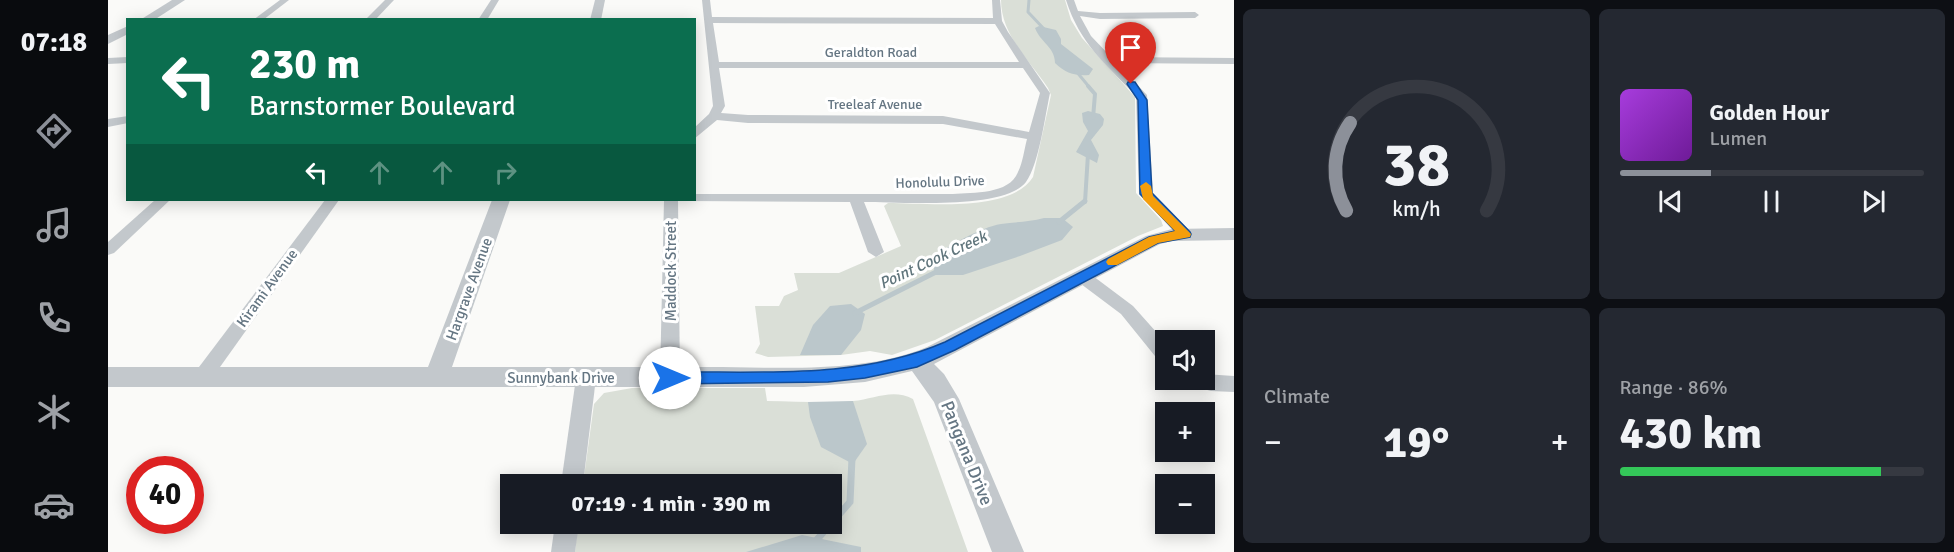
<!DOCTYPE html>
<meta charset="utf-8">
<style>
body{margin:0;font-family:Signika,sans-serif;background:#242831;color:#f1f3f6;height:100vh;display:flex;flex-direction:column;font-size:22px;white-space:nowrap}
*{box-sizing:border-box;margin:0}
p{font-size:20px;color:#9ea1a6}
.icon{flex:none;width:33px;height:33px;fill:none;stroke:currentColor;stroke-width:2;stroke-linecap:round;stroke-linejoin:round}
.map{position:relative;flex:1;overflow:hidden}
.drawer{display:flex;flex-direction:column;gap:9px;padding:9px;background:#0d0f14;width:720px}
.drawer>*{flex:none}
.hud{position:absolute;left:18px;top:18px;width:570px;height:183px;border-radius:0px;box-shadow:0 3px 15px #0003;background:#0b6e4f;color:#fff;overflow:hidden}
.fabs{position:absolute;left:1047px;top:330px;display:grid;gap:12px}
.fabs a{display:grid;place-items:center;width:60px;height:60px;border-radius:0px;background:#171b24;box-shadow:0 3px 15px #0003;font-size:30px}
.speed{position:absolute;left:18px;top:456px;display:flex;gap:12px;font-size:30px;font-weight:700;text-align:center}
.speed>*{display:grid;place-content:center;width:78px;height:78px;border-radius:50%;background:#171b24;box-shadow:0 3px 15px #0003;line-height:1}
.speed .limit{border:9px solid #d22;background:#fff;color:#111}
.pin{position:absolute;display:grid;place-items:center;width:51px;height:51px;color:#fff;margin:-62px -26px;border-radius:50% 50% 50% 0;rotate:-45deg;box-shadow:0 0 6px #0007}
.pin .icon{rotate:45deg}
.me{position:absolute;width:66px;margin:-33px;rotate:90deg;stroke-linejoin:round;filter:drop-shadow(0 0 4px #0008)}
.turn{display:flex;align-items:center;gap:21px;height:126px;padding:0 24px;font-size:27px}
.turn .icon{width:78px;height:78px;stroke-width:2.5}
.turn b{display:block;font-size:42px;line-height:51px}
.lanes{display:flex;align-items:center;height:57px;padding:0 24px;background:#0003;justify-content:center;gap:30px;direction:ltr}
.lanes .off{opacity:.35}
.big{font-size:45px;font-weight:700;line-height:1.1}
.drawer .widget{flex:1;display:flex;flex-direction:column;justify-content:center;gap:9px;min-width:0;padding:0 21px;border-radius:9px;background:#242831}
.drawer .dial{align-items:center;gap:0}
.dial svg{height:156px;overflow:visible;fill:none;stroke:#363941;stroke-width:7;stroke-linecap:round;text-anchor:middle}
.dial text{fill:#f1f3f6;stroke:none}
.song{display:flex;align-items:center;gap:18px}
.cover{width:72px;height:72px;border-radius:9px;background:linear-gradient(135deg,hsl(280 70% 55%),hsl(280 70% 35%))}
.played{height:6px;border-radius:3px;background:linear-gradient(90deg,#8c9099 30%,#363941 30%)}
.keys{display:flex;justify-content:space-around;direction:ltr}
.heat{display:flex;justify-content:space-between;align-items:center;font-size:33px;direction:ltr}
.charge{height:9px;border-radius:4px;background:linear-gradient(90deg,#34c759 86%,#363941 0)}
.drawer .tiles{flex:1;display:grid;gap:9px;grid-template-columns:repeat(2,1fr)}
.trip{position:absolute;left:392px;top:474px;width:342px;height:60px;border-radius:0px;background:#171b24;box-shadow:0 3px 15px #0003;font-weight:700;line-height:60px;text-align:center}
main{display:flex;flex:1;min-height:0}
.tab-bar{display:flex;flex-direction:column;width:108px;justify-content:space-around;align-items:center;background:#090b0e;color:#9ea1a6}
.tab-bar .icon{width:42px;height:42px}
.tab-bar .active{color:#8c9099}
.tab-bar b{font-size:27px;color:#f1f3f6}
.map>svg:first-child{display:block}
.green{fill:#dadfd7}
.water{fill:#bbc7cb}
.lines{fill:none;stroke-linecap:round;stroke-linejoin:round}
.stream-far3{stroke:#bbc7cb;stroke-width:3}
.stream-far2{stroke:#bbc7cb;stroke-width:4}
.stream-far1{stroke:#bbc7cb;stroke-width:5}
.stream{stroke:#bbc7cb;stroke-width:7}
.minor{fill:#c3c8cc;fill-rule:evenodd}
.tertiary{fill:#c3c8cc;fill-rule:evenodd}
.route{fill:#1a73e8;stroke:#114b97;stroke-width:1.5}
.slow{fill:#f59e0b}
.labels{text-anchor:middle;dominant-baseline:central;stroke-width:6;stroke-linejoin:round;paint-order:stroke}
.far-street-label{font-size:14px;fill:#657683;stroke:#fff}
.street-label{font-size:15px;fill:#657683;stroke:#fff}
.water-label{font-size:16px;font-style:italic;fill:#60757c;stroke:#fff}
.near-street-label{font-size:18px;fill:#657683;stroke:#fff}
</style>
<main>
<nav class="tab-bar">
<b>07:18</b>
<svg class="icon active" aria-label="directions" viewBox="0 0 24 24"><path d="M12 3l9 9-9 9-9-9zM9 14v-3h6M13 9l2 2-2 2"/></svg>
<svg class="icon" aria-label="music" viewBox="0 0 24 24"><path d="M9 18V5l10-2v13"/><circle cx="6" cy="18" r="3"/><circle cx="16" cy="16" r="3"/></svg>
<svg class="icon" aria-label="phone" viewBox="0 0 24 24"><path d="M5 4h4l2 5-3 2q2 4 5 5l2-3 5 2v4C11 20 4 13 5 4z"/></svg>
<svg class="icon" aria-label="climate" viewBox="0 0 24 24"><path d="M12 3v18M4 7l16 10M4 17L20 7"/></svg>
<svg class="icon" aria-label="car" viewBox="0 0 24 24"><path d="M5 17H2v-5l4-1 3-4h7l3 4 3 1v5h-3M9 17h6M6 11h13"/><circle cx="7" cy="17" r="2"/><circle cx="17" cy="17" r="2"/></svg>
</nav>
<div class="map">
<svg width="1126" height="552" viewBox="0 0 1126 552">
<rect width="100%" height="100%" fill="#fafaf8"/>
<g class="green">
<path d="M893 0H957L963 20 974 38 1027 97 1028 193 1053 220 1055 226 1030 236 827 340 784 355 762 351 733 355 660 357 647 353 652 344 647 306H671L676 296 690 290 686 273H731L793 246 776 206 780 203C818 203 903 213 925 177L943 95 940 88C922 61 893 35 893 0Z"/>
<path d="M524 388H657L659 401C688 401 717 404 745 401 766 399 785 388 805 399L860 552H467L470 524H723V484H475L486 404 496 393Z"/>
</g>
<g class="water">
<path d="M931 26 948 30 953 39V44L985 69 981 75C967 76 957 73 947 63 947 47 932 42 927 28Z"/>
<polygon points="980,111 992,114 996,119 995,125 983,140 991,155 989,163 968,152 980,131 975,122 974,113"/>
<path d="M936 218H954L965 227 954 240 912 256 855 275H827L824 257C843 245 871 228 893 224 907 222 921 222 936 218Z"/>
<polygon points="743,304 757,314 753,330 733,355 692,355 705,325 722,306"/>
<polygon points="745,401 759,444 745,464 713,447 702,417 700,402"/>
<polygon points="694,535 753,547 753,552 638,552"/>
</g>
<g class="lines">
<g class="stream-far3">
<polyline points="921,0 920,12 937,30"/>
<polyline points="968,71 982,88"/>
</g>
<g class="stream-far2">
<polyline points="980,86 987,94 985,118"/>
<polyline points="977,202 980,154"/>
</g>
<g class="stream-far1">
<polyline points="951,222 977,201"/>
<polyline points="747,313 832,270"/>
</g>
<polyline class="stream" points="698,552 742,502 744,458"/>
<g class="minor">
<polygon points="172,0 181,0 155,20 145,20"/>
<polygon points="277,0 286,0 267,20 257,20"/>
<polygon points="383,0 391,0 379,20 370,20"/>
<path d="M594 0H602L604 17 885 18 884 0H892L894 21 900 32 942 93C937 116 931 164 918 182 897 210 790 202 756 202L776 252 768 257 760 252 742 202 581 201 580 200H586V194H845C865 192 901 195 910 172 915 162 916 150 919 139L835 124 640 123 609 120 586 139V128L601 114 605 106ZM605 23 887 24 911 62H611ZM611 68H915L932 93 921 132 835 116 640 115 613 113 617 106Z"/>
<path d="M958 0H966L970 11 992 13 1087 12 1091 15 1087 18 992 19 972 16 983 36 1003 57 1126 58V64L1008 63 1039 95 1045 193 1082 231 1085 234 1082 237H1072L1031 194 1028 96C997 63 972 44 958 0Z"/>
<polygon points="20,57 20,63 0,64 0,58"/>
<polygon points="20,116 20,123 0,127 0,119"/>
<polygon points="47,200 62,200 6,253 0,255 0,242"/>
<polygon points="217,200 231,200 102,381 95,384 88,381 85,376 88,371"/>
<polygon points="556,200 570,200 572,378 569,383 562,386 555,383 552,378"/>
<polygon points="975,272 981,273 1025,306 1058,343 1058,363 1051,361 1013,314 969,281 967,277 969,273"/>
<polygon points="478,370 485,373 488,378 475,484 453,484 468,378 471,373"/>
<polygon points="1096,374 1126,376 1126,392 1103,391 1080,385 1077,380 1096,380"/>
<polygon points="447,524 471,524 467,552 443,552"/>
</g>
<g class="tertiary">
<polygon points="64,0 77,0 46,20 32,20"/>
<polygon points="487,0 497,0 493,20 482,20"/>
<polygon points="20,26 20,34 0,44 0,35"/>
<path d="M384 200H402L344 367C430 367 515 367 601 367 669 367 755 374 819 347L1038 236 1064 229 1126 228V240L1064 241 1052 244 826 364 836 374 851 399 916 552H884L826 402 804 371 757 382 696 387H0V367H320Z"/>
</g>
</g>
<path class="route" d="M1020 82H1027L1039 100 1044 193 1082 232 1083 234 1082 237 1050 243 847 350 809 367 757 378 720 382 562 384 557 382 554 378 557 374 562 372C654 371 750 380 837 342L1041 237 1067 231 1032 194 1030 100 1019 84Z"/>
<polygon class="slow" points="1038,182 1043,186 1045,196 1083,234 1082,237 1050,243 1009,265 1000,265 998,262 1000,259 1041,237 1067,231 1035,199 1032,186"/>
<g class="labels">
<g class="far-street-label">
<text x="763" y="52">Geraldton Road</text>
<text x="767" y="104">Treeleaf Avenue</text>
<text transform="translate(832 182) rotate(-2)">Honolulu Drive</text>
</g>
<g class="street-label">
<text transform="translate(563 271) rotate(-90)">Maddock Street</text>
<text transform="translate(159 288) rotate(-54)">Kirami Avenue</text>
<text transform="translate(361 289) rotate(-70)">Hargrave Avenue</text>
<text x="453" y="378">Sunnybank Drive</text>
</g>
<g class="water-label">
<text transform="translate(825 260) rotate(-25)">Point Cook Creek</text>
</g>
<g class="near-street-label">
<text transform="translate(859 453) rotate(68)">Pangana Drive</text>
</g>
</g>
</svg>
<div class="fabs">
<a><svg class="icon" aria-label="sound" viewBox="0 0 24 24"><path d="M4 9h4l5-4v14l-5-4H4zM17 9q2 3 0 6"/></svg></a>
<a>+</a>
<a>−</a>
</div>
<div class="speed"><div class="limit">40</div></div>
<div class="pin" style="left:1023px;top:84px;background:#d93025"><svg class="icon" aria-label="arrive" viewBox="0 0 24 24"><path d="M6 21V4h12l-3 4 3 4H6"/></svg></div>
<svg class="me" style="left:562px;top:378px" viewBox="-20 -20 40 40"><circle r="19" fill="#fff"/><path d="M0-13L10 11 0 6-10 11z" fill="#1a73e8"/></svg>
<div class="trip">07:19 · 1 min · 390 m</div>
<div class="hud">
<div class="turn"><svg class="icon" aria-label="left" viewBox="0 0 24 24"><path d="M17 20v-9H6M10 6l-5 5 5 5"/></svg><div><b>230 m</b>Barnstormer Boulevard</div></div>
<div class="lanes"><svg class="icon" aria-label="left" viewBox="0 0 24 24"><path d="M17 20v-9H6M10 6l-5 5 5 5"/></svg><svg class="icon off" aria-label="ahead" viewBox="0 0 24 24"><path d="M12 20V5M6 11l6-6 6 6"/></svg><svg class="icon off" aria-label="ahead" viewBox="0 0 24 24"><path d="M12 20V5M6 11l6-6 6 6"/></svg><svg class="icon off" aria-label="right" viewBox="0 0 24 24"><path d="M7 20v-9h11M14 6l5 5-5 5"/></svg></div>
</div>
</div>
<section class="drawer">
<div class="tiles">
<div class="widget dial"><svg viewBox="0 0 100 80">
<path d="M14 69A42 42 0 1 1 86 69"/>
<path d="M14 69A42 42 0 0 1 16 24" stroke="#8c9099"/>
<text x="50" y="56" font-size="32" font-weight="700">38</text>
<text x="50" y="72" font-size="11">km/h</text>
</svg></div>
<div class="widget">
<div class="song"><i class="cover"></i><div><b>Golden Hour</b><p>Lumen</p></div></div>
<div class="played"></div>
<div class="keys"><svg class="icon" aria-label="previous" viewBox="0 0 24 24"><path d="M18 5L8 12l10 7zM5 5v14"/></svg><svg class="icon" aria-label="pause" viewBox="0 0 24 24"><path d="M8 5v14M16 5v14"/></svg><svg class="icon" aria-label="next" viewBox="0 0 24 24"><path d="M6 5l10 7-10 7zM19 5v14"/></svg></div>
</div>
<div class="widget"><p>Climate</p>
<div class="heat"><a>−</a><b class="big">19°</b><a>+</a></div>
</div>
<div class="widget"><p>Range · 86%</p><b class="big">430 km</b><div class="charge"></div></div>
</div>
</section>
</main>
